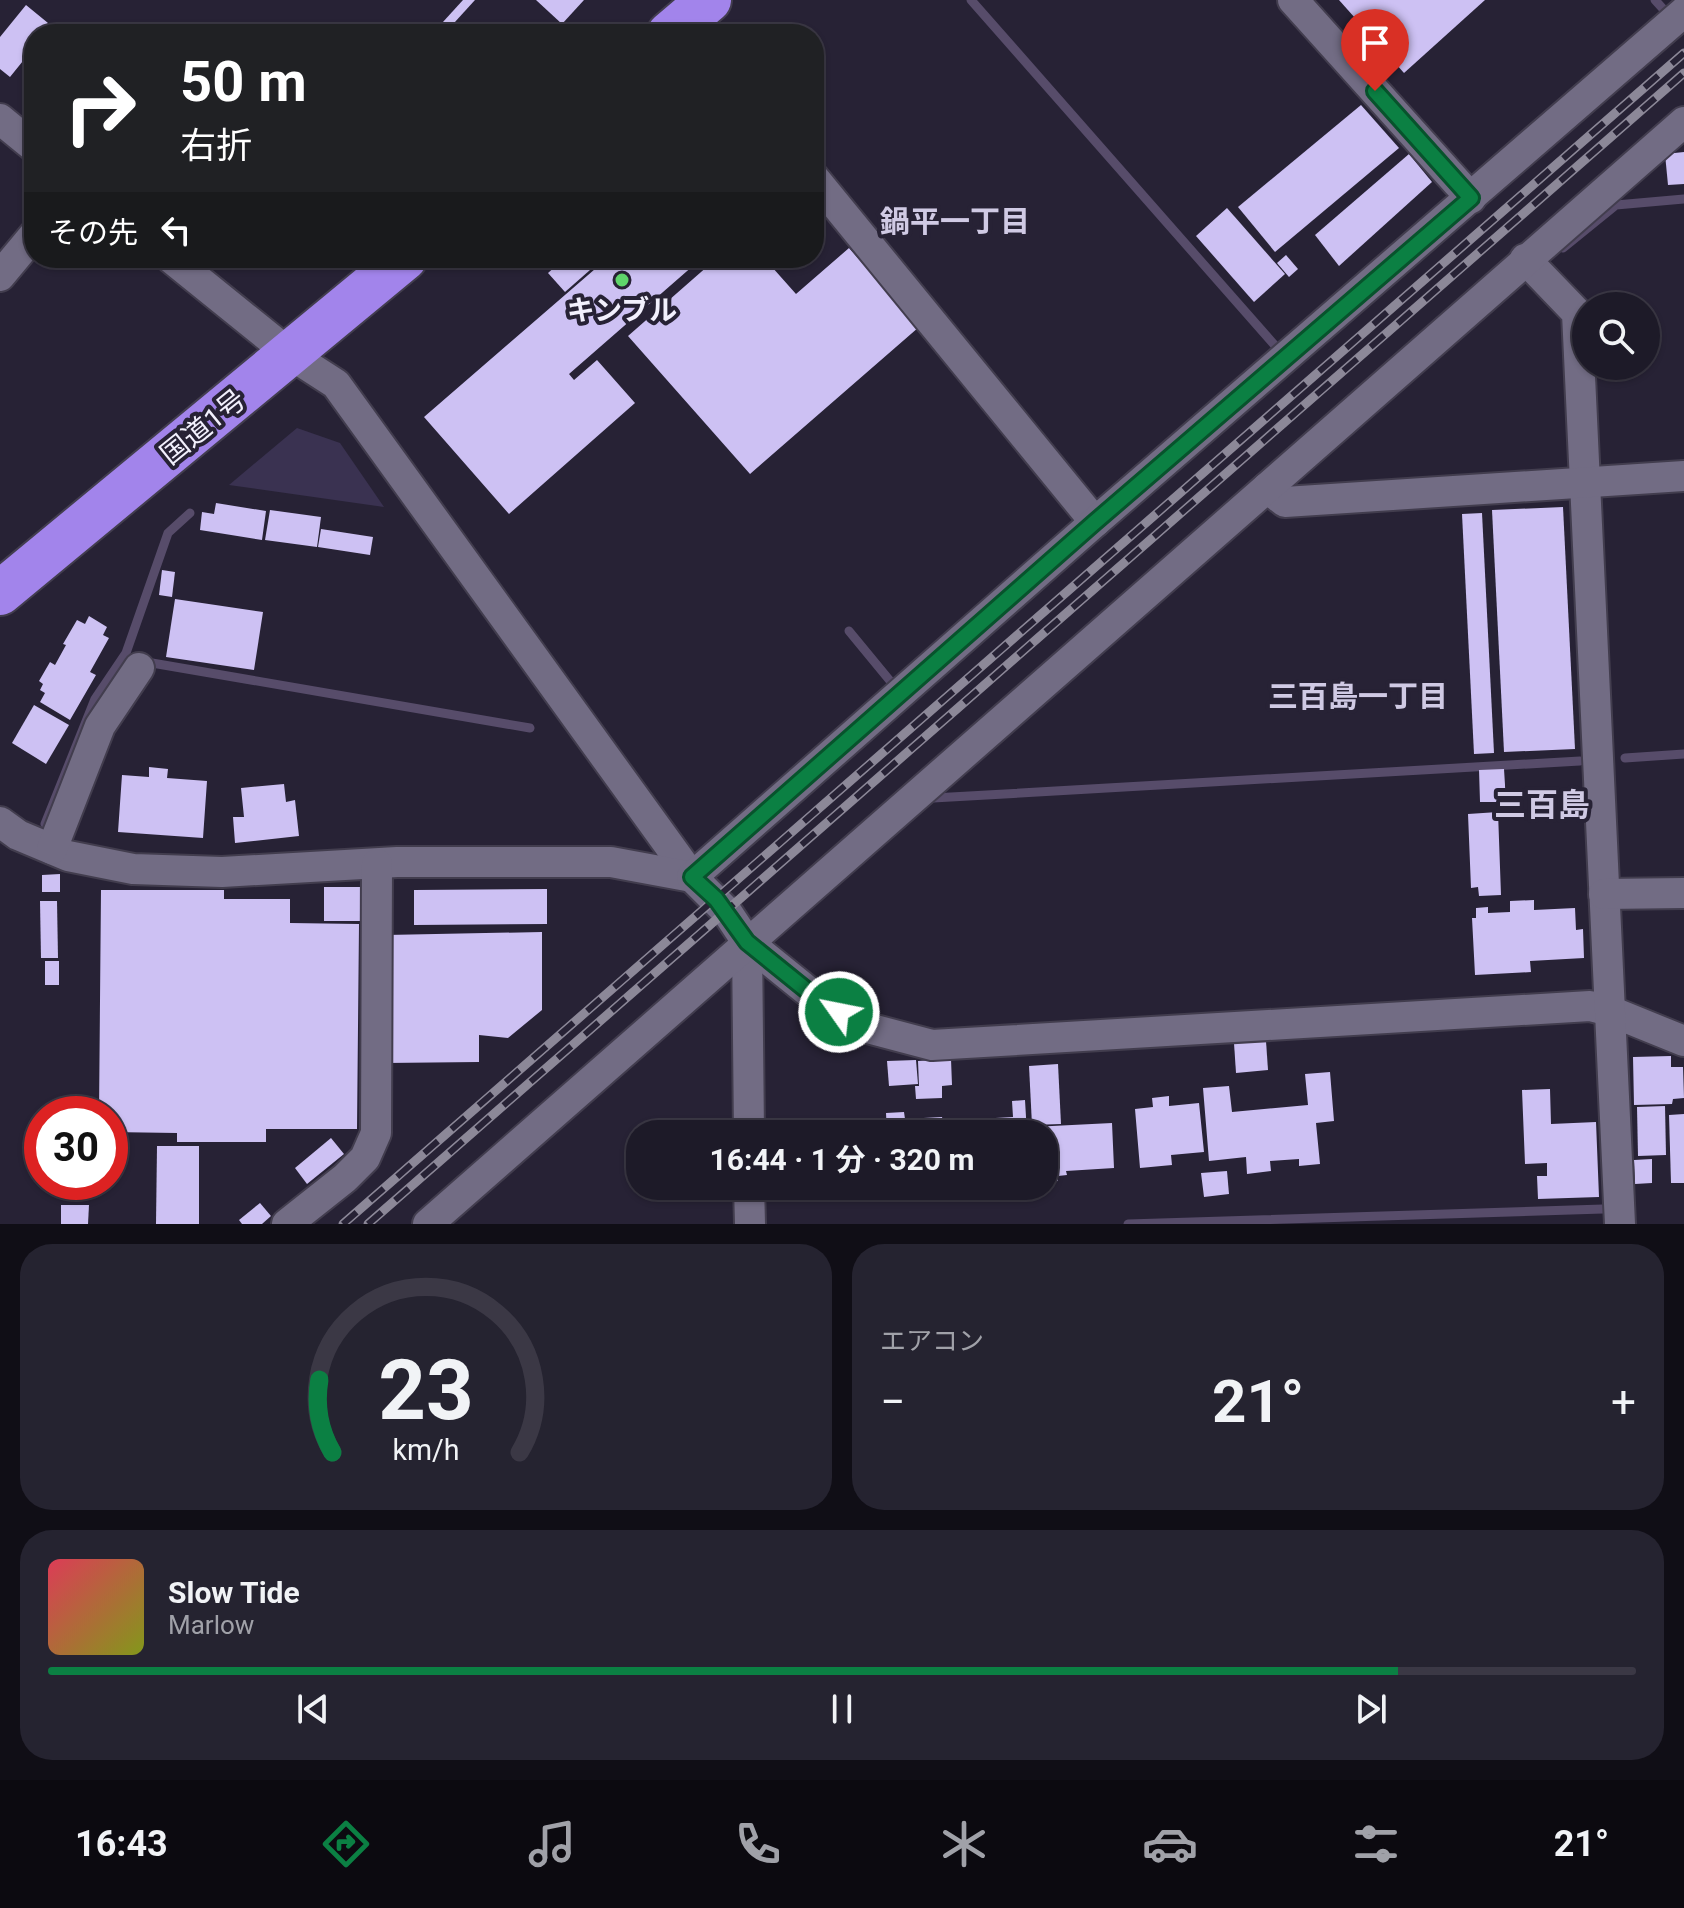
<!DOCTYPE html>
<html lang="ja">
<meta charset="utf-8">
<style>
body{margin:0;font-family:Roboto,"Noto Sans JP",sans-serif;background:#252330;color:#f1f3f6;height:100vh;display:flex;flex-direction:column;font-size:30px;white-space:nowrap}
*{box-sizing:border-box;margin:0}
p{font-size:26px;color:#a0a1a8}
.icon{flex:none;width:44px;height:44px;fill:none;stroke:currentColor;stroke-width:2;stroke-linecap:round;stroke-linejoin:round}
.map{position:relative;height:1224px;overflow:hidden}
.sheet{display:flex;flex-direction:column;gap:20px;padding:20px;background:#100e16;flex:1}
.sheet>*{flex:none}
.guide{position:absolute;left:24px;top:24px;width:800px;height:244px;border-radius:32px;box-shadow:0 2px 6px #0004,0 0 0 2px #3b3845;background:#202124;color:#fff;overflow:hidden}
.fabs{position:absolute;left:1572px;top:292px;display:grid;gap:16px}
.fabs a{display:grid;place-items:center;width:88px;height:88px;border-radius:50%;background:#1d1a28;box-shadow:0 2px 6px #0004,0 0 0 2px #3b3845;font-size:40px}
.speed{position:absolute;left:24px;top:1096px;display:flex;gap:16px;font-size:40px;font-weight:700;text-align:center}
.speed>*{display:grid;place-content:center;width:104px;height:104px;border-radius:50%;background:#1d1a28;box-shadow:0 2px 6px #0004,0 0 0 2px #3b3845;line-height:1}
.speed .limit{border:12px solid #d22;background:#fff;color:#111}
.pin{position:absolute;display:grid;place-items:center;width:68px;height:68px;color:#fff;margin:-82px -34px;border-radius:50% 50% 50% 0;rotate:-45deg;box-shadow:0 0 8px #0007}
.pin .icon{rotate:45deg}
.me{position:absolute;width:88px;margin:-44px;rotate:303deg;stroke-linejoin:round;filter:drop-shadow(0 0 6px #0008)}
.turn{display:flex;align-items:center;gap:28px;height:168px;padding:0 24px;font-size:36px}
.turn .icon{width:104px;height:104px;stroke-width:2.5}
.turn b{display:block;font-size:56px;line-height:68px}
.then{display:flex;align-items:center;height:76px;padding:0 24px;background:#0003;gap:16px;font-size:30px}
.big{font-size:60px;font-weight:700;line-height:1.1}
.sheet .tile{flex:1;display:flex;flex-direction:column;justify-content:center;gap:12px;min-width:0;padding:0 28px;border-radius:32px;background:#252330}
.sheet .dial{align-items:center;gap:0}
.dial svg{height:208px;overflow:visible;fill:none;stroke:#3b3845;stroke-width:7;stroke-linecap:round;text-anchor:middle}
.dial text{fill:#f1f3f6;stroke:none}
.song{display:flex;align-items:center;gap:24px}
.cover{width:96px;height:96px;border-radius:12px;background:linear-gradient(135deg,hsl(350 70% 55%),hsl(70 70% 35%))}
.played{height:8px;border-radius:4px;background:linear-gradient(90deg,#0b8043 85%,#3b3845 85%)}
.keys{display:flex;justify-content:space-around;direction:ltr}
.heat{display:flex;justify-content:space-between;align-items:center;font-size:44px;direction:ltr}
.sheet .tiles{flex:1;display:grid;gap:20px;grid-template-columns:1fr 1fr}
.tile:last-child{grid-column:span 2}
.trip{position:absolute;left:626px;top:1120px;width:432px;height:80px;border-radius:32px;background:#1d1a28;box-shadow:0 2px 6px #0004,0 0 0 2px #3b3845;font-weight:700;line-height:80px;text-align:center}
.tab-bar{display:flex;height:128px;justify-content:space-around;align-items:center;background:#0c0a10;color:#a0a1a8}
.tab-bar .icon{width:56px;height:56px}
.tab-bar .on{color:#0b8043}
.tab-bar b{font-size:36px;color:#f1f3f6}
.map>svg:first-child{display:block}
.green{fill:#3a3251}
.lines{fill:none;stroke-linecap:round;stroke-linejoin:round}
.stream{stroke:#574c6a;stroke-width:9}
.building{fill:#cdc1f3}
.minor-casing{stroke:#423d4e;stroke-width:34}
.highway-casing{stroke:#423d4e;stroke-width:48}
.minor{stroke:#726c84;stroke-width:30}
.highway{stroke:#a284eb;stroke-width:44}
.rail-casing{stroke:#8c8898;stroke-width:9}
.rail{stroke:#272235;stroke-width:6;stroke-dasharray:18;stroke-linecap:butt}
.route-casing{stroke:#07532c;stroke-width:20}
.route{stroke:#0b8043;stroke-width:14}
.poi-dot{fill:#5fd56b;stroke:#272235;stroke-width:3}
.labels{text-anchor:middle;dominant-baseline:central;stroke-width:8;stroke-linejoin:round;paint-order:stroke}
.poi-label{font-size:28px;font-weight:bold;fill:#f2f0fd;stroke:#272235}
.street-label{font-size:28px;fill:#f2f0fd;stroke:#272235}
.neighbourhood-label{font-size:30px;font-weight:bold;fill:#d0cae4;stroke:#272235}
.quarter-label{font-size:32px;font-weight:bold;fill:#d0cae4;stroke:#272235}
</style>
<div class="map">
<svg width="1684" height="1224" viewBox="0 0 1684 1224">
<rect width="100%" height="100%" fill="#272235"/>
<polygon class="green" points="297,428 340,443 384,507 229,485"/>
<g class="lines">
<g class="stream">
<polyline points="971,0 1278,349"/>
<polyline points="1655,0 1665,11"/>
<polyline points="1563,248 1616,205 1684,199"/>
<polyline points="849,631 891,682"/>
<polyline points="152,663 530,728"/>
<polyline points="1625,758 1684,754"/>
<polyline points="933,798 1580,761"/>
<polyline points="45,824 95,699 126,653 168,533 190,513"/>
<polyline points="1128,1224 1603,1209"/>
</g>
</g>
<g class="building">
<polygon points="463,0 475,0 444,34 432,34"/>
<polygon points="536,0 584,0 562,24"/>
<polygon points="1339,0 1485,0 1404,73"/>
<polygon points="26,5 48,23 39,34 34,34 34,40 28,48 31,51 10,77 0,69 0,37"/>
<polygon points="1361,105 1399,148 1275,252 1238,207"/>
<polygon points="1684,152 1684,184 1668,185 1665,154"/>
<polygon points="1409,154 1432,182 1339,266 1315,235"/>
<polygon points="1227,208 1285,274 1254,302 1196,236"/>
<polygon points="849,248 919,327 750,474 628,336 717,258 764,258 796,294"/>
<polygon points="1286,255 1298,269 1289,277 1277,263"/>
<polygon points="565,258 579,258 590,270 565,292 548,273"/>
<polygon points="592,258 702,258 569,374 574,380 597,360 635,403 509,514 424,417 595,269 588,261"/>
<polygon points="216,503 266,511 262,540 200,530 202,512 214,514"/>
<polygon points="1563,507 1575,749 1504,752 1492,510"/>
<polygon points="270,510 321,517 317,547 265,540"/>
<polygon points="1482,513 1494,753 1474,754 1462,514"/>
<polygon points="321,529 373,537 370,555 318,547"/>
<polygon points="162,570 175,572 172,597 159,595"/>
<polygon points="175,599 263,612 254,670 166,657"/>
<polygon points="89,616 107,627 103,635 109,638 90,672 96,675 70,720 40,702 45,693 40,690 43,684 39,681 50,662 55,665 66,645 63,644 77,620 85,624"/>
<polygon points="34,705 69,725 46,764 12,743"/>
<polygon points="149,767 168,769 167,778 207,781 203,838 118,832 122,775 149,777"/>
<polygon points="1504,769 1506,802 1480,802 1479,770"/>
<polygon points="284,784 286,802 295,800 299,836 235,843 233,817 244,817 241,788"/>
<polygon points="1498,812 1501,895 1479,896 1478,887 1471,888 1468,814"/>
<polygon points="60,874 60,892 42,892 42,875"/>
<polygon points="324,887 366,887 365,921 324,921"/>
<polygon points="547,889 547,924 414,925 414,890"/>
<polygon points="101,890 224,890 224,899 290,899 290,923 359,924 357,1129 266,1129 266,1142 177,1142 177,1133 110,1132 110,1114 99,1114"/>
<polygon points="1534,900 1534,910 1575,908 1576,930 1583,929 1584,958 1530,961 1531,972 1475,975 1472,918 1476,918 1476,908 1488,907 1488,913 1510,912 1510,901"/>
<polygon points="40,901 57,901 58,958 41,958"/>
<polygon points="542,932 542,1010 508,1038 479,1035 479,1062 385,1063 386,935"/>
<rect x="45" y="961" width="14" height="24"/>
<polygon points="1266,1041 1268,1070 1236,1073 1234,1043"/>
<polygon points="1671,1056 1671,1067 1683,1067 1684,1098 1673,1099 1672,1104 1634,1105 1633,1057"/>
<polygon points="951,1059 952,1085 942,1086 942,1098 916,1099 915,1086 919,1086 918,1061"/>
<polygon points="916,1060 918,1084 889,1086 887,1061"/>
<polygon points="1058,1064 1061,1124 1032,1125 1029,1066"/>
<polygon points="1330,1072 1334,1121 1316,1123 1320,1164 1299,1166 1299,1159 1270,1161 1271,1171 1247,1174 1246,1157 1209,1161 1203,1088 1229,1086 1232,1112 1308,1105 1305,1074"/>
<polygon points="1550,1089 1551,1124 1596,1122 1599,1197 1538,1199 1537,1176 1547,1176 1547,1163 1525,1164 1522,1090"/>
<polygon points="1169,1096 1169,1106 1199,1103 1204,1152 1171,1155 1172,1165 1140,1168 1135,1109 1153,1107 1152,1098"/>
<polygon points="1025,1100 1027,1134 887,1134 886,1113 904,1112 905,1119 942,1117 943,1121 1013,1117 1012,1101"/>
<polygon points="1665,1106 1666,1155 1638,1156 1637,1107"/>
<polygon points="1684,1114 1684,1183 1671,1183 1669,1115"/>
<polygon points="1112,1123 1114,1168 1066,1171 1067,1175 1058,1176 1058,1181 1044,1182 1044,1134 1033,1134 1032,1127"/>
<polygon points="331,1138 344,1154 307,1184 295,1168"/>
<polygon points="157,1146 199,1146 199,1224 156,1224"/>
<polygon points="1652,1159 1652,1183 1635,1184 1634,1160"/>
<polygon points="1227,1171 1229,1194 1204,1197 1201,1173"/>
<polygon points="260,1203 271,1216 262,1224 242,1224 239,1220"/>
<polygon points="61,1205 89,1205 88,1224 61,1224"/>
</g>
<g class="lines">
<defs>
<g id="minor">
<polyline points="1293,0 1471,198"/>
<polyline points="0,119 34,147"/>
<polyline points="814,178 1095,522"/>
<polyline points="171,258 291,355 336,384 692,877 727,912 747,942 815,997 864,1027 932,1045 1590,1006 1610,1011 1684,1041"/>
<polyline points="1525,259 1577,313 1620,1224"/>
<polyline points="0,276 34,235"/>
<polyline points="1267,488 1285,502 1684,476"/>
<polyline points="0,822 18,835 68,856 133,869 222,872 397,862 611,862 692,877"/>
<polyline points="52,849 100,726 139,668"/>
<polyline points="692,877 1095,522 1684,12"/>
<polyline points="1604,894 1684,893"/>
<polyline points="747,942 749,1134"/>
<polyline points="749,1186 750,1224"/>
<polyline points="287,1224 345,1178 365,1158 376,1133 377,864"/>
<polyline points="428,1224 1684,122"/>
</g>
<g id="highway">
<polyline points="669,34 709,0"/>
<polyline points="0,593 405,258"/>
</g>
</defs>
<use href="#minor" class="minor-casing"/>
<use href="#highway" class="highway-casing"/>
<use href="#minor" class="minor"/>
<use href="#highway" class="highway"/>
<defs>
<g id="rail">
<polyline points="343,1224 1684,53"/>
<polyline points="368,1224 1684,73"/>
</g>
</defs>
<use href="#rail" class="rail-casing"/>
<use href="#rail" class="rail"/>
</g>
<g class="lines">
<defs>
<polyline id="route" points="839,1012 815,997 747,942 716,899 692,877 1095,522 1471,198 1375,91"/>
</defs>
<use href="#route" class="route-casing"/>
<use href="#route" class="route"/>
</g>
<circle class="poi-dot" cx="622" cy="280" r="8"/>
<g class="labels">
<g class="poi-label">
<text x="622" y="310">キンブル</text>
</g>
<g class="street-label">
<text transform="translate(203 427) rotate(-39)">国道1号</text>
</g>
<g class="neighbourhood-label">
<text x="955" y="221">鍋平一丁目</text>
<text x="1358" y="696">三百島一丁目</text>
</g>
<g class="quarter-label">
<text x="1542" y="805">三百島</text>
</g>
</g>
</svg>
<div class="fabs">
<a><svg class="icon" aria-label="search" viewBox="0 0 24 24"><circle cx="10" cy="10" r="6"/><path d="M15 15l6 6"/></svg></a>
</div>
<div class="speed"><div class="limit">30</div></div>
<div class="pin" style="left:1375px;top:91px;background:#d93025"><svg class="icon" aria-label="arrive" viewBox="0 0 24 24"><path d="M6 21V4h12l-3 4 3 4H6"/></svg></div>
<svg class="me" style="left:839px;top:1012px" viewBox="-20 -20 40 40"><circle r="17" fill="#0b8043" stroke="#fff" stroke-width="3"/><path d="M0-11L8 9 0 5-8 9z" fill="#fff"/></svg>
<div class="trip">16:44 · 1 分 · 320 m</div>
<div class="guide">
<div class="turn"><svg class="icon" aria-label="right" viewBox="0 0 24 24"><path d="M7 20v-9h11M14 6l5 5-5 5"/></svg><div><b>50 m</b>右折</div></div>
<div class="then">その先<svg class="icon" aria-label="left" viewBox="0 0 24 24"><path d="M17 20v-9H6M10 6l-5 5 5 5"/></svg></div>
</div>
</div>
<section class="sheet">
<div class="tiles">
<div class="tile dial"><svg viewBox="0 0 100 80">
<path d="M14 69A42 42 0 1 1 86 69"/>
<path d="M14 69A42 42 0 0 1 9 41" stroke="#0b8043"/>
<text x="50" y="56" font-size="32" font-weight="700">23</text>
<text x="50" y="72" font-size="11">km/h</text>
</svg></div>
<div class="tile"><p>エアコン</p>
<div class="heat"><a>−</a><b class="big">21°</b><a>+</a></div>
</div>
<div class="tile">
<div class="song"><i class="cover"></i><div><b>Slow Tide</b><p>Marlow</p></div></div>
<div class="played"></div>
<div class="keys"><svg class="icon" aria-label="previous" viewBox="0 0 24 24"><path d="M18 5L8 12l10 7zM5 5v14"/></svg><svg class="icon" aria-label="pause" viewBox="0 0 24 24"><path d="M8 5v14M16 5v14"/></svg><svg class="icon" aria-label="next" viewBox="0 0 24 24"><path d="M6 5l10 7-10 7zM19 5v14"/></svg></div>
</div>
</div>
</section>
<nav class="tab-bar">
<b>16:43</b>
<svg class="icon on" aria-label="directions" viewBox="0 0 24 24"><path d="M12 3l9 9-9 9-9-9zM9 14v-3h6M13 9l2 2-2 2"/></svg>
<svg class="icon" aria-label="music" viewBox="0 0 24 24"><path d="M9 18V5l10-2v13"/><circle cx="6" cy="18" r="3"/><circle cx="16" cy="16" r="3"/></svg>
<svg class="icon" aria-label="phone" viewBox="0 0 24 24"><path d="M5 4h4l2 5-3 2q2 4 5 5l2-3 5 2v4C11 20 4 13 5 4z"/></svg>
<svg class="icon" aria-label="climate" viewBox="0 0 24 24"><path d="M12 3v18M4 7l16 10M4 17L20 7"/></svg>
<svg class="icon" aria-label="car" viewBox="0 0 24 24"><path d="M5 17H2v-5l4-1 3-4h7l3 4 3 1v5h-3M9 17h6M6 11h13"/><circle cx="7" cy="17" r="2"/><circle cx="17" cy="17" r="2"/></svg>
<svg class="icon" aria-label="filters" viewBox="0 0 24 24"><path d="M4 7h16M4 17h16"/><circle cx="9" cy="7" r="2"/><circle cx="15" cy="17" r="2"/></svg>
<b>21°</b>
</nav>
